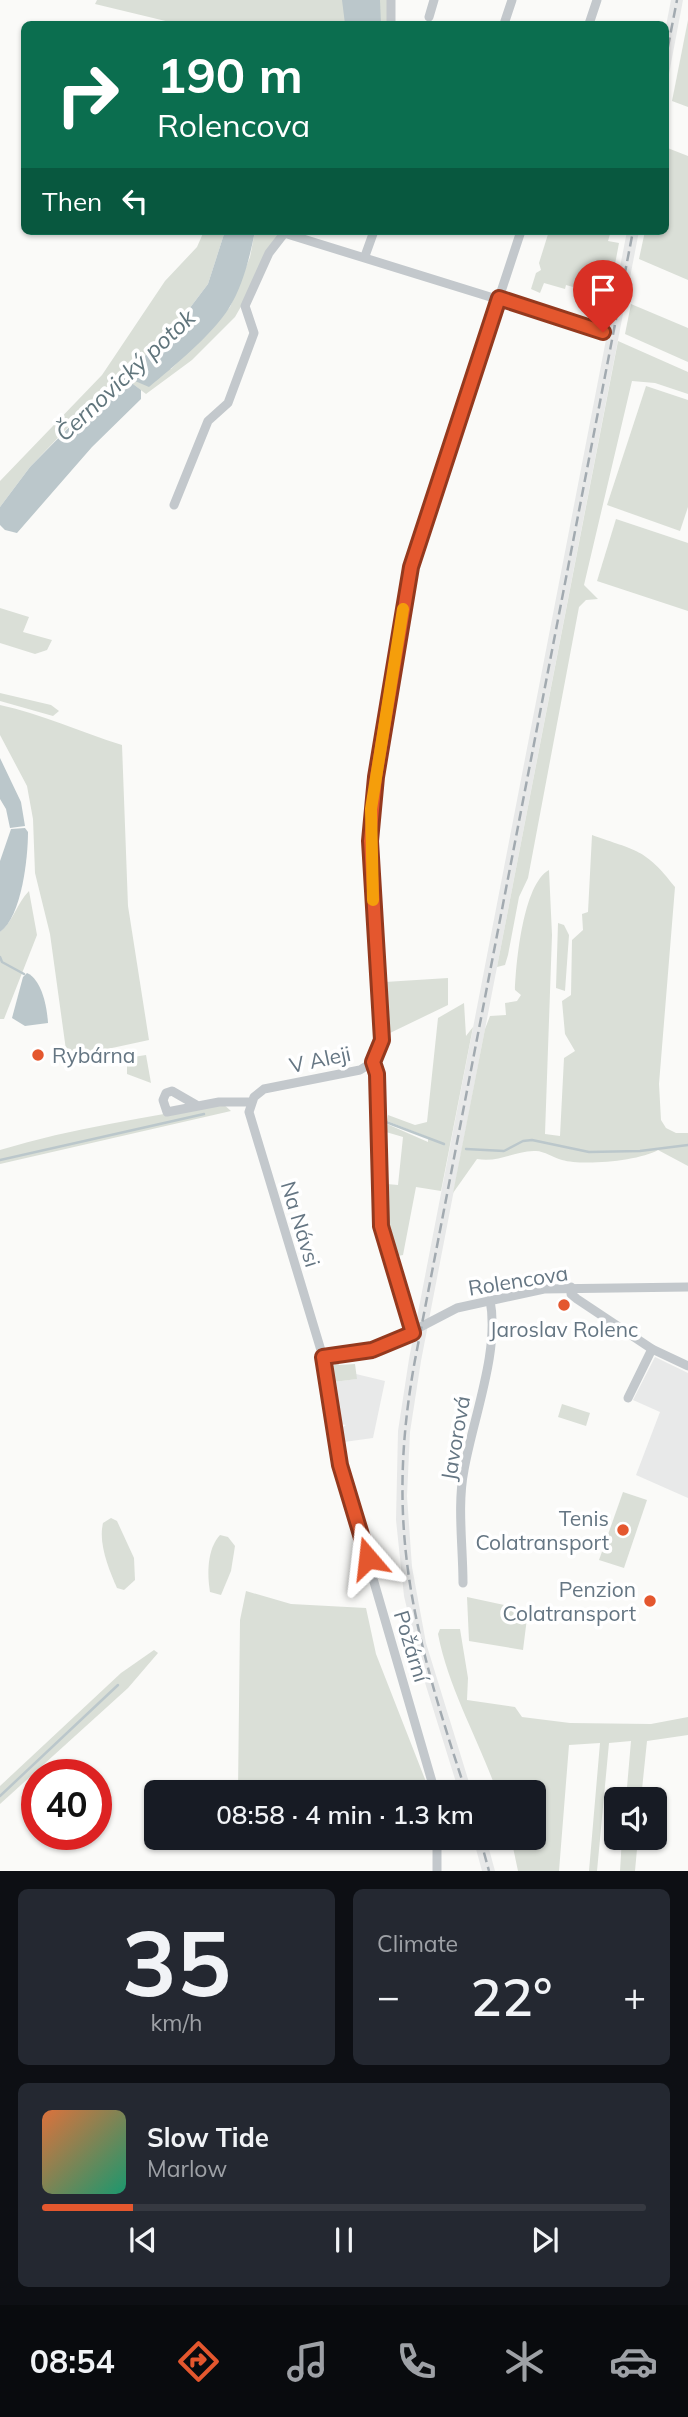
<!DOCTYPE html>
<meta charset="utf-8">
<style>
body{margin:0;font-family:Mulish,sans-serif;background:#242831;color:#f1f3f6;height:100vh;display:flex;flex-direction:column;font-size:26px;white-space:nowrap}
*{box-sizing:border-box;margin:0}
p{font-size:23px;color:#9ea1a6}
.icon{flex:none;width:38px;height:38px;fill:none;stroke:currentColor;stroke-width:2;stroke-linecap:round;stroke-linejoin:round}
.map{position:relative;height:1871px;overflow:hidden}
.panel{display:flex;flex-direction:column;gap:18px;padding:18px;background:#0d0f14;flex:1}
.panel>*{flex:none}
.top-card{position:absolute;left:21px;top:21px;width:648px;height:214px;border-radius:10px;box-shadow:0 2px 5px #0004;background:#0b6e4f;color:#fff;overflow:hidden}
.buttons{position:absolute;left:604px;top:1787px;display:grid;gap:14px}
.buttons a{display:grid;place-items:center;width:63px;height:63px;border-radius:10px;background:#171b24;box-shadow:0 2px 5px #0004;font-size:35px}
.speed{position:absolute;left:21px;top:1759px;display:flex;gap:14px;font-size:35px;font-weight:700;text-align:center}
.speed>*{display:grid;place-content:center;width:91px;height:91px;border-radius:50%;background:#171b24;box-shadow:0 2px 5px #0004;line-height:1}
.speed .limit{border:10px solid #d22;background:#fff;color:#111}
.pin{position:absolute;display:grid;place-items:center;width:60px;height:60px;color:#fff;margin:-72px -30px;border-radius:50% 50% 50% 0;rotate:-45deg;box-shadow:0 0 7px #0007}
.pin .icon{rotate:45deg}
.me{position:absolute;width:77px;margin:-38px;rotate:343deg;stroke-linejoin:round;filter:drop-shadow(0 0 5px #0008)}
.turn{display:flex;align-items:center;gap:24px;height:147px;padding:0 21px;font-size:32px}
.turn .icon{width:91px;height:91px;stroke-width:2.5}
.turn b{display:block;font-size:49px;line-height:60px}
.then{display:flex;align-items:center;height:66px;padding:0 21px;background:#0003;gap:14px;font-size:26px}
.big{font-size:52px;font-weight:600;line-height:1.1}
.panel .widget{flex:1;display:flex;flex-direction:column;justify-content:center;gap:10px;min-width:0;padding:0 24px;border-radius:10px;background:#242831}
.panel .dial{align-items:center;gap:0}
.dial b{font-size:91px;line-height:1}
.song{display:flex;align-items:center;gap:21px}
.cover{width:84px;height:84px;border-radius:10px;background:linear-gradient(135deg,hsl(20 70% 55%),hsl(160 70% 35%))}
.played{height:7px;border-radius:4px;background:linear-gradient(90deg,#e4572e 15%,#363941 15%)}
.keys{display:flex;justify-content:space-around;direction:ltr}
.heat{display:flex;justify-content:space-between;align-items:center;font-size:38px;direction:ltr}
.panel .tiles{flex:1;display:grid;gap:18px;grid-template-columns:1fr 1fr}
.widget:last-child{grid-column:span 2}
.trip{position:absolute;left:144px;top:1780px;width:402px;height:70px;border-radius:10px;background:#171b24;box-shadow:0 2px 5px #0004;font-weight:600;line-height:70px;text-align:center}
.menu{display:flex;height:112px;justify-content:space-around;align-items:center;background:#090b0e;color:#9ea1a6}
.menu .icon{width:49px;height:49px}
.menu .current{color:#e4572e}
.menu b{font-size:32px;color:#f1f3f6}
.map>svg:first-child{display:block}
.built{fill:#e8e9e9}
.green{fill:#dadfd7}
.water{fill:#bbc7cb}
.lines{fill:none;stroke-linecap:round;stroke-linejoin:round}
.stream{stroke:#bbc7cb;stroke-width:2.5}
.minor{stroke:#c3c8cc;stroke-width:9}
.rail{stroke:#a2aab0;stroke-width:2.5;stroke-dasharray:10 5;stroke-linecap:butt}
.route-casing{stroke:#94391e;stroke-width:18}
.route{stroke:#e4572e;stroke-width:12}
.slow{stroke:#f59e0b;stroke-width:12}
.poi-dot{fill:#e4572e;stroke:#fff;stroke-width:2.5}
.labels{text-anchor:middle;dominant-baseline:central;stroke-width:7;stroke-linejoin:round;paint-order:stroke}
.poi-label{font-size:21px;fill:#657683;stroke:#fff;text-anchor:end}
.street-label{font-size:21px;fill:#657683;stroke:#fff}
.water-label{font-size:23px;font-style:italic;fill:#60757c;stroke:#fff}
</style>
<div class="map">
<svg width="688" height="1871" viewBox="0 0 688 1871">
<rect width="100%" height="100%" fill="#fafaf8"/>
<g class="built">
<polygon points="671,0 683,0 665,95 665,31"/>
<polygon points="627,231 639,231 421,1361 410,1432 407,1496 412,1567 426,1643 472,1792 459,1792 422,1673 404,1596 396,1520 398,1431 409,1359"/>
<polygon points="655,1357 688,1373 688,1498 636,1475 660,1412 633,1400"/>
<polygon points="356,1374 385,1381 373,1438 344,1442 341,1428 346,1425 340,1424 334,1382 356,1379"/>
<polygon points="473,1838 486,1838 495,1871 482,1871"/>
</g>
<g class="green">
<polygon points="97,0 389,0 388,24 178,24 95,4"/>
<polygon points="688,20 688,107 672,101"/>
<polygon points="665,147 688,156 688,280 639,259 645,231 665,231"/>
<polygon points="204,231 225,231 208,284 174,329 133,367 171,369 230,307 250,257 255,231 284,231 235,317 192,360 146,394 125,378 75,420 30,467 0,507 0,481 102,375 165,281 197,247"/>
<polygon points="549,231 611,231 608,241 619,243 603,328 587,323 592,308 596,308 596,315 602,317 604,304 595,301 596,295 574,288 577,279 573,287 566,285 565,289 544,283 540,293 531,289 536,273 541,270 539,263"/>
<polygon points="631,304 688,328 688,362 625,334"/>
<polygon points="618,341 688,372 688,394 655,383 632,381 584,585 598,599 586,600 579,607 528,878 519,897 508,955 505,965 497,967"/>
<polygon points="646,386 688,400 688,507 680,531 607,505"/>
<polygon points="616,519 688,543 688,611 597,581"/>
<polygon points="0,608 29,617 23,632 52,640 47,650 35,654 0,643"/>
<polygon points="0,693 51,705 59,711 53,716 0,701"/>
<path d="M0 705C42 714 80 732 122 745L128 906 149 1040 75 1056 66 1050 50 934 35 873 33 819 27 786 0 735Z"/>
<path d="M592 835C636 851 645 848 675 887L659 1084 661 1120 666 1128 676 1133H688V1166L658 1150C639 1161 583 1166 562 1160 554 1158 544 1151 536 1151 516 1150 500 1163 477 1159L453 1193 485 1029 490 1016 506 1015 505 1003 517 1001 521 995 515 990C516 963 523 884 549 870L552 935 545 1134 560 1136 564 1058 575 1051 565 1034 562 1001 571 995 572 940 583 930 582 914 588 912Z"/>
<path d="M29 891 37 935 4 1019H0V932C13 922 17 903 29 891Z"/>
<polygon points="558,923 564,925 569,935 565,991 556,988"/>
<polygon points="448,978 448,1005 390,1033 385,982"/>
<polygon points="464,1003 466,1036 473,1027 441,1191 416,1187 403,1255 398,1256 389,1222 387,1184 398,1185 403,1137 386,1132 387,1124 428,1142 428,1137 387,1121 388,1115 415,1125 427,1122 438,1018"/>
<polygon points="146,1055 151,1083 127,1074 127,1058"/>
<path d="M223 1104 231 1111 0 1164V1150C73 1128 148 1117 223 1104Z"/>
<polygon points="338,1361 339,1365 355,1364 357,1379 334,1382 331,1368"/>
<polygon points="562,1404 590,1413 586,1426 558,1417"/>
<polygon points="623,1492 647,1500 624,1568 599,1560"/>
<path d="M111 1518 117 1521 134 1558 135 1580 124 1590 117 1588C109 1570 98 1543 103 1523Z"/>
<path d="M220 1535 228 1537 235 1546 231 1571 221 1595 210 1592C207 1574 207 1549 220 1535Z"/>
<polygon points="246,1591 291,1604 366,1608 376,1654 430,1792 238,1792 240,1620"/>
<polygon points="467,1597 528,1610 523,1650 469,1641"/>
<path d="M440 1629H460L468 1678 467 1700 515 1707 522 1717 570 1723 651 1724 688 1717V1735L647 1741 641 1799H626L631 1741 609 1743 597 1871H589L600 1743 569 1745 559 1871H518L511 1838H534V1792H497C478 1738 449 1690 438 1634Z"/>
<polygon points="154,1650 158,1653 128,1688 0,1804 0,1786 121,1673"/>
<polygon points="622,1838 638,1838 635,1871 620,1871"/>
</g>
<g class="water">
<polygon points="342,0 380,0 381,24 345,24"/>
<path d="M225 231H255C250 256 243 286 229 308 213 334 173 367 149 387L135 381 130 374 133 367 174 329 208 284Z"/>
<polygon points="125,378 141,390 141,399 92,447 17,533 5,530 0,525 0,507 30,467 90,406"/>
<polygon points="0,758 21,802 25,826 10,828 6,809 0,799"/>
<path d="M25 828 28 832C28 857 22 916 0 932V861L11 829Z"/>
<path d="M27 973C42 980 47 1007 48 1023L25 1026 12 1018 23 977Z"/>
</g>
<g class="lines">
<g class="stream">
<polyline points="0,957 2,962 24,974"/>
<polyline points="386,1122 444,1144"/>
<polyline points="466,1149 504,1151 523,1141 532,1140 589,1152 640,1151 688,1145"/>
<polyline points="0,1160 204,1114"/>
<polyline points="0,1796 118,1685"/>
</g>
<g class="minor">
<polyline points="429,17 434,0"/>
<polyline points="391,24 391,0"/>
<polyline points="504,24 512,0"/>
<polyline points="589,24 597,0"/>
<polyline points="284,233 603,332"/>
<polyline points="365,256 374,231"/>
<polyline points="174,505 208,421 228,403 254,333 245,306 269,253 286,231"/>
<polyline points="373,1062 377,1074 381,1226 413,1333"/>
<polyline points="198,1106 172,1091 166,1093 163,1100 167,1112 219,1102 251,1102"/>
<polyline points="571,1287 571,1294 577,1299 652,1349 688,1366"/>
<polyline points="323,1357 380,1348 457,1308 544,1289 688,1287"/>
<polyline points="628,1398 652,1349"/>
<path d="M463 1583C463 1547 457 1505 464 1470 473 1418 500 1351 490 1300"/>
<polyline points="435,1792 340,1465 323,1357 249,1112 254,1097 264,1089 360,1070 373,1062 380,1049 370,827 405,594 419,541 521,231"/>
<polyline points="437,1871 437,1838"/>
</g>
<g class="rail">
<polyline points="665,62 677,0"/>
<path d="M466 1792C414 1634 384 1529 415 1360L633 231"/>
<polyline points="480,1838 489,1871"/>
</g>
</g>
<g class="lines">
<defs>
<polyline id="route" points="368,1558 340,1465 323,1357 372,1350 413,1333 381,1226 377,1074 373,1062 382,1040 370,841 376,777 411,567 499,298 603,332"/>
</defs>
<use href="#route" class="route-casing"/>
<use href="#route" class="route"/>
<polyline class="slow" points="373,900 371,809 403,609"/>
</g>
<g class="poi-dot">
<circle cx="38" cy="1055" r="7"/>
<circle cx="564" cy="1305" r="7"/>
<circle cx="623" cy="1530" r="7"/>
<circle cx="650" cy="1601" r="7"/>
</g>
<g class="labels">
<g class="poi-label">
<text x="52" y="1055" text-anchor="start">Rybárna</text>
<text x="564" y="1329" text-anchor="middle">Jaroslav Rolenc</text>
<text x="609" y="1518">Tenis<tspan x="609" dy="24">Colatransport</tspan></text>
<text x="636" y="1589">Penzion<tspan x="636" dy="24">Colatransport</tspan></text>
</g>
<g class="street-label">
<text transform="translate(320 1059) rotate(-12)">V Aleji</text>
<text transform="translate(301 1224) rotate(73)">Na Návsi</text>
<text transform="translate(518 1280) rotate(-9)">Rolencova</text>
<text transform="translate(455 1438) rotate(-80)">Javorová</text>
<text transform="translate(412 1646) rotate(73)">Požární</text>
</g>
<g class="water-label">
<text transform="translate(125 375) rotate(-43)">Černovický potok</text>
</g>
</g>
</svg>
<div class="buttons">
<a><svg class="icon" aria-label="sound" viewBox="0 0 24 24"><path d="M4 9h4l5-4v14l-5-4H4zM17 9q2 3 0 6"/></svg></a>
</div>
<div class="speed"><div class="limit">40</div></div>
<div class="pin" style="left:603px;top:332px;background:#d93025"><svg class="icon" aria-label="arrive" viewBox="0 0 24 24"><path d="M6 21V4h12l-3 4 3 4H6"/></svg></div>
<svg class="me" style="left:368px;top:1558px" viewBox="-20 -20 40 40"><path d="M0-17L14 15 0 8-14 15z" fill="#e4572e" stroke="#fff" stroke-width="4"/></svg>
<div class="trip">08:58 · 4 min · 1.3 km</div>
<div class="top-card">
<div class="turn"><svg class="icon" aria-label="right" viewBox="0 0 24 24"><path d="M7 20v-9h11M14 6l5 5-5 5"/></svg><div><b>190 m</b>Rolencova</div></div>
<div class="then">Then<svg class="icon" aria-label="left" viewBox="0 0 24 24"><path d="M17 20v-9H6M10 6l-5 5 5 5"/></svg></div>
</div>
</div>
<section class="panel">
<div class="tiles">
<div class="widget dial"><b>35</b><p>km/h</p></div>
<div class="widget"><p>Climate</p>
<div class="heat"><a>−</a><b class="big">22°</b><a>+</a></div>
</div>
<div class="widget">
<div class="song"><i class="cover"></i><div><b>Slow Tide</b><p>Marlow</p></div></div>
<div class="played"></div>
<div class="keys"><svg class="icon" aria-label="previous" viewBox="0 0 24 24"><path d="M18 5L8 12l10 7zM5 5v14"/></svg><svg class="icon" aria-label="pause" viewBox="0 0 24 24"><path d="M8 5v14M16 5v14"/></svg><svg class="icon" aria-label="next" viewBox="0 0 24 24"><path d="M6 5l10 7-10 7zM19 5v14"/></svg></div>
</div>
</div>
</section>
<nav class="menu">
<b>08:54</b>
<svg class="icon current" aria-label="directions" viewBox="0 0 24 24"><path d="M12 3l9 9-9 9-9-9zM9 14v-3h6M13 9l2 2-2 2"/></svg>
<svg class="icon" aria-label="music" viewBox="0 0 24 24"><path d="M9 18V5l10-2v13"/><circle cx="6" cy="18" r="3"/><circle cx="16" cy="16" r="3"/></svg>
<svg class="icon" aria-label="phone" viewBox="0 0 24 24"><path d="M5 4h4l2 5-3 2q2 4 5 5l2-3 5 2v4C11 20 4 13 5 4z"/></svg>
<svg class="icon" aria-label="climate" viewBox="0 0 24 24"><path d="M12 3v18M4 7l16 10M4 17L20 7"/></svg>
<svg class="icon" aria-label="car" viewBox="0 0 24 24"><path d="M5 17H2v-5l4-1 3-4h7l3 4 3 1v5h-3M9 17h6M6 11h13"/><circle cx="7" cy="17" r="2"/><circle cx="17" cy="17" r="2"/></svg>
</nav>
